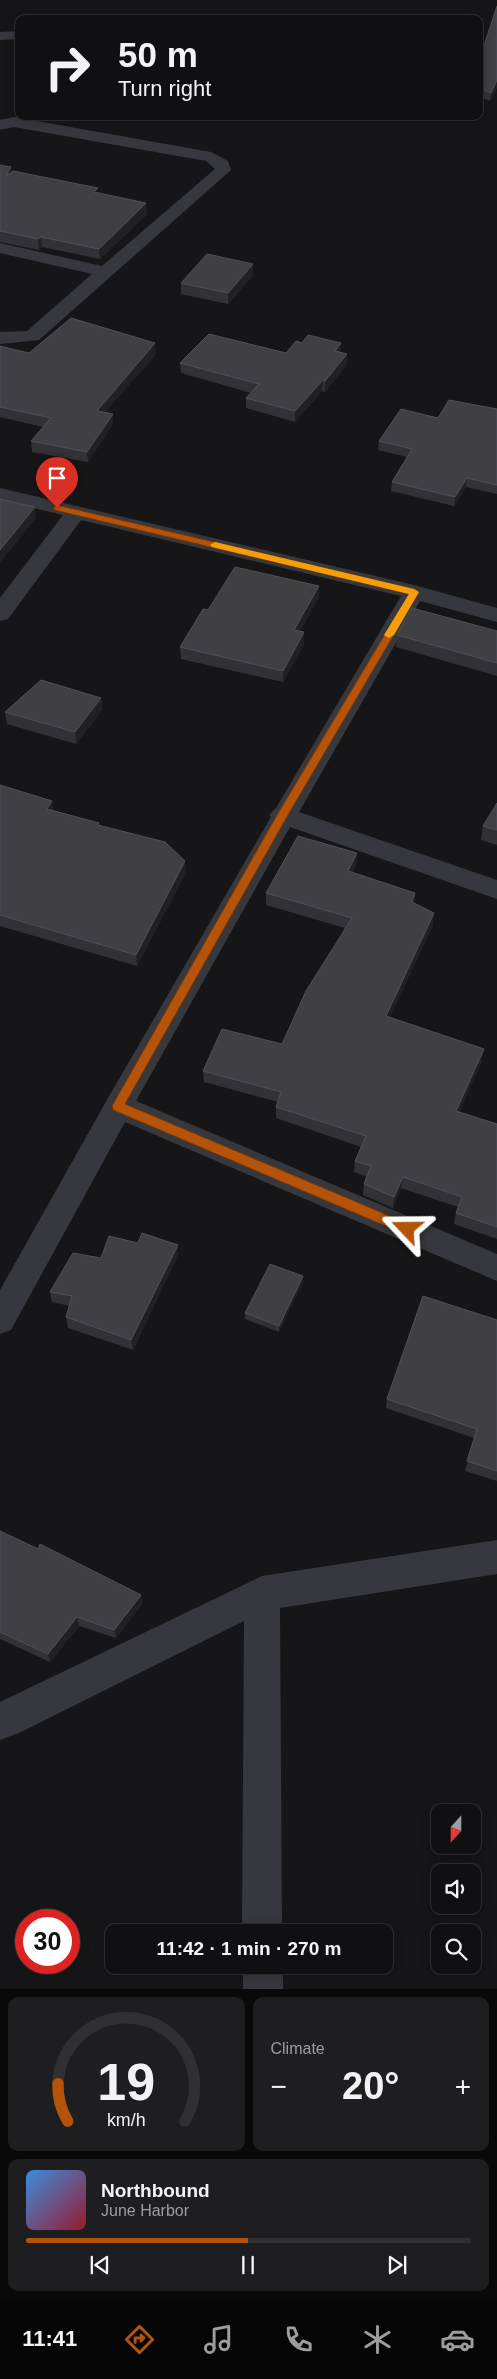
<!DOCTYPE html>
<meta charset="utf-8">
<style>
body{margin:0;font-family:Arial,sans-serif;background:#1e1e20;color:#f1f3f6;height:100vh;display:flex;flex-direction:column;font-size:19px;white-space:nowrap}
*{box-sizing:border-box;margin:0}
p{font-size:16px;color:#9c9d9f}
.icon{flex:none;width:28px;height:28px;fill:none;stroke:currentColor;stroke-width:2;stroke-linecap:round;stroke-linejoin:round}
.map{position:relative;height:1989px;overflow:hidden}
.details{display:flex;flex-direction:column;gap:8px;padding:8px;background:#09090a;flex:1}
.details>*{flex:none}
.hud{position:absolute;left:15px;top:15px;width:468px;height:105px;border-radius:10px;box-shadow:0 2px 12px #0003,0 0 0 1px #303032;background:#101012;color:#f1f3f6;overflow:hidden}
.needle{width:32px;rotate:201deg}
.tools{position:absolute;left:431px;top:1804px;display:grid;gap:10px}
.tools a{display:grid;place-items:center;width:50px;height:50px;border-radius:10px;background:#101012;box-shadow:0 2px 12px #0003,0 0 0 1px #303032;font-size:25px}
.speed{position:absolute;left:15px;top:1909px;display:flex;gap:10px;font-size:25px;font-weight:700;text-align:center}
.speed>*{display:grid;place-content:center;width:65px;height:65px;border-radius:50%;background:#101012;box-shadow:0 2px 12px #0003,0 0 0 1px #303032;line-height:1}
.speed .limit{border:8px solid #d22;background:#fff;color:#111}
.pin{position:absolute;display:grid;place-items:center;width:42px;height:42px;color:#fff;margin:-51px -21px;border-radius:50% 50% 50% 0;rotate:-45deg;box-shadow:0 0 5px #0007}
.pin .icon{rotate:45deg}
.me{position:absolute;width:55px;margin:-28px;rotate:293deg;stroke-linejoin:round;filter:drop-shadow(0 0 4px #0008)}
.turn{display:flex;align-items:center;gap:18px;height:105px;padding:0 20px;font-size:22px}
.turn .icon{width:65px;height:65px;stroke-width:2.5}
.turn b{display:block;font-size:35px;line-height:42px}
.big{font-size:38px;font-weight:700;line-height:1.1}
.details .tile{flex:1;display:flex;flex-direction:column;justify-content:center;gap:8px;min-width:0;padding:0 18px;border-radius:10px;background:#1e1e20}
.details .dial{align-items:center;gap:0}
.dial svg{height:130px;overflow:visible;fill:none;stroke:#303032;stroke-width:7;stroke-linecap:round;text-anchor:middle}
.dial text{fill:#f1f3f6;stroke:none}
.song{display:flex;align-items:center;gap:15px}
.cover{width:60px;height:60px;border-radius:8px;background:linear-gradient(135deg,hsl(210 70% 55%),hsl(350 70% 35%))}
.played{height:5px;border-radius:2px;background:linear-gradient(90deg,#b45309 50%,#303032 50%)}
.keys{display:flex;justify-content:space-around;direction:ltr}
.heat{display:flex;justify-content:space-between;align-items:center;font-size:28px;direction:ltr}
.details .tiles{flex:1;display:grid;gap:8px;grid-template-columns:1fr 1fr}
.tile:last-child{grid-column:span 2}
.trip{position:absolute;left:105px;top:1924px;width:288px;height:50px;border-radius:10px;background:#101012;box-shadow:0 2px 12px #0003,0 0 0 1px #303032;font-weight:700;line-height:50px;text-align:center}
.menu{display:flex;height:80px;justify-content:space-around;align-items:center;background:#060607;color:#9c9d9f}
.menu .icon{width:35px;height:35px}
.menu .selected{color:#b45309}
.menu b{font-size:22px;color:#f1f3f6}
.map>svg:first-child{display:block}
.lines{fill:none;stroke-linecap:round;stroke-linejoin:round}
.minor{fill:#37383d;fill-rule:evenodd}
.wall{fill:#323236}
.shaded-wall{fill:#212124}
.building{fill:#3f3f44;stroke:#4f5156}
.route{fill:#b45309;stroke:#753606}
.slow{fill:#f59e0b}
</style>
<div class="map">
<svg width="497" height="1989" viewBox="0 0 497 1989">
<rect width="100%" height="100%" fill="#161618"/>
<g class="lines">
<g class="minor">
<polygon points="19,31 19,39 0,40 0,32"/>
<polygon points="14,117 211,152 228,161 231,170 39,340 0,344 0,332 27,331 92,274 0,253 0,243 102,266 215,169 206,161 14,127 0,130 0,120"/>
<polygon points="0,488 414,585 497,608 497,622 420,601 299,812 497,880 497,899 290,827 136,1101 497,1254 497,1281 125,1122 11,1330 0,1334 0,1290 108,1098 271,817 269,815 276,808 401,596 81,520 8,619 0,621 0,598 63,515 0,500"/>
<polygon points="497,1540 497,1574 280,1608 282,1932 242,1932 244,1621 21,1732 0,1740 0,1702 262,1576"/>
<rect x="243" y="1965" width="40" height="24"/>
</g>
</g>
<g class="wall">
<polygon points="497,6 497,87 490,101 479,97 479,61"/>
<polygon points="0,165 11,172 99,193 147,214 100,259 42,247 39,250 0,242"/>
<polygon points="253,264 253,275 228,304 181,294 181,283"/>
<polygon points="302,343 341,343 340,352 347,354 347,365 325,392 322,391 295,422 246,408 246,398 251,393 181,373 180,363 286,353"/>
<polygon points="0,346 29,353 156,354 105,412 113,414 113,424 88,462 32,452 31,441 43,427 0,417"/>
<polygon points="497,409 497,494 466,487 454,506 391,491 392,482 407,457 378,450 379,441 438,418"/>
<polygon points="319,597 300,631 304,632 304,644 283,682 181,659 180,647 208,610"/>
<polygon points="497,631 497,676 396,647 397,635"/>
<polygon points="101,698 102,710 76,744 7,724 5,712"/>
<polygon points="0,785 52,801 53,810 100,825 186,872 137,966 0,926"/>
<polygon points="497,803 497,845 481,840 483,826"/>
<polygon points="357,853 356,865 353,872 415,893 414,904 433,925 389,1018 482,1061 459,1112 497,1124 497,1239 454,1224 456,1213 458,1207 401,1188 393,1208 363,1195 364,1184 367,1177 354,1172 355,1161 361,1147 276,1118 276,1107 278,1102 204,1082 203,1071 282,1044 345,928 266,905 266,893"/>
<polygon points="178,1255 133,1350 68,1328 66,1317 70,1306 52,1302 50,1292 101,1258"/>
<polygon points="303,1276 303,1282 279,1332 245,1319 245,1313"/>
<polygon points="497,1320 497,1481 465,1471 474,1438 386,1408 387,1399"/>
<polygon points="0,1531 141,1595 142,1604 116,1638 79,1626 50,1662 0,1639"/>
</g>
<g class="shaded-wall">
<polygon points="497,80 497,87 490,101 491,93"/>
<polygon points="11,167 12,178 6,176"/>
<polygon points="146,203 147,214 100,259 99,249"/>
<polygon points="41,237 42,247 39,250 38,239"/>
<polygon points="253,264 253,275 228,304 228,293"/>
<polygon points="155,343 156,354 98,421 97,411"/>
<polygon points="341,343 340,354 335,351"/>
<polygon points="347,354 347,365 325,392 325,381"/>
<polygon points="323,380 322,391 295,422 295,411"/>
<polygon points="113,414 113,424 88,462 87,452"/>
<polygon points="467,478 466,487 454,506 455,497"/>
<polygon points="35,507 36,518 0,563 0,550"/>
<polygon points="319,586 319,597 294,642 294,630"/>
<polygon points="304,632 304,644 283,682 283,671"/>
<polygon points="101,698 102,710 76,744 75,732"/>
<polygon points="52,801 53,813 47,809"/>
<polygon points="357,853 356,865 347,883 348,871"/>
<polygon points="185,861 186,872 137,966 136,955"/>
<polygon points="415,893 414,905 412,902"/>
<polygon points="434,913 433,925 385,1028 386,1016"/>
<polygon points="484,1049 482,1061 454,1122 456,1111"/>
<polygon points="403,1177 401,1188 393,1208 394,1197"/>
<polygon points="178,1245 178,1255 133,1350 131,1340"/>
<polygon points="303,1276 303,1282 279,1332 279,1326"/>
<polygon points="141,1595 142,1604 116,1638 114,1630"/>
<polygon points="77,1617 79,1626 50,1662 48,1654"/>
</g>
<g class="building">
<polygon points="497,6 497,80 491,93 479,88 479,61"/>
<polygon points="0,165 11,167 6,176 13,171 98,188 94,192 146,203 99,249 41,237 38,239 0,231"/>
<polygon points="207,254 253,264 228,293 181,283"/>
<polygon points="71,318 155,343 97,411 113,414 87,452 31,441 51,418 0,407 0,346 29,353"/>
<polygon points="209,334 286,353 296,341 302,343 308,335 341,343 335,351 347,354 325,381 323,380 295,411 246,398 259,384 180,363"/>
<polygon points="449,400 497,409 497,485 467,478 455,497 392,482 412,449 379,441 401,409 438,418"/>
<polygon points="0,499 35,507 0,550"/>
<polygon points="235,567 319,586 294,630 304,632 283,671 180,647 203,609 208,610"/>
<polygon points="412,608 497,631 497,663 397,635"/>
<polygon points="41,680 101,698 75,732 5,712"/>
<polygon points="0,785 52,801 47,809 99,823 98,825 165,842 185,861 136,955 0,915"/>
<polygon points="497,803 497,830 483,826"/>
<polygon points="298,836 357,853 348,871 415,893 412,902 434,913 386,1016 484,1049 456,1111 497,1124 497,1227 456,1213 462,1197 403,1177 394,1197 364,1184 371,1166 355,1161 366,1136 276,1107 281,1092 203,1071 222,1029 282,1044 306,991 352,918 266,893"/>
<polygon points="142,1233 178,1245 131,1340 66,1317 72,1296 50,1292 73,1253 101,1258 109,1236 138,1243"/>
<polygon points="270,1264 303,1276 279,1326 245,1313"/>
<polygon points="423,1296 497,1320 497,1471 467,1461 477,1429 387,1399"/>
<polygon points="0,1531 38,1549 40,1544 141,1595 114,1630 77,1617 48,1654 0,1632"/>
</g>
<polygon class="route" points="57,505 414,589 419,592 288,815 125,1104 411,1225 413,1229 411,1233 402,1233 113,1110 112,1106 277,815 409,594 54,510 53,508"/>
<polygon class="slow" points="215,542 414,589 419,592 394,635 389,638 384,635 409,594 212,547 210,545"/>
</svg>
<div class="tools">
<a><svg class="needle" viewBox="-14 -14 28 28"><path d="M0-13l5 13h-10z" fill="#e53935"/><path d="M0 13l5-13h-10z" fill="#9c9d9f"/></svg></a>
<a><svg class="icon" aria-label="sound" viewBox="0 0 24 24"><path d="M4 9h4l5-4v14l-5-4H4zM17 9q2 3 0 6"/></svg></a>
<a><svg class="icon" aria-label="search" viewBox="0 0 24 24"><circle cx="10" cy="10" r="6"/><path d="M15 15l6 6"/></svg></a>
</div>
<div class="speed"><div class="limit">30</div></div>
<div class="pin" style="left:57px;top:508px;background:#d93025"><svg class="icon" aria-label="arrive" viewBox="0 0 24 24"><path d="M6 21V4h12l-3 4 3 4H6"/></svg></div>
<svg class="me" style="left:407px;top:1229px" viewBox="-20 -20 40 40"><path d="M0-17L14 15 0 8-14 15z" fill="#b45309" stroke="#fff" stroke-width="4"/></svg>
<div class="trip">11:42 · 1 min · 270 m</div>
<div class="hud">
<div class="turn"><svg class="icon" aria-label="right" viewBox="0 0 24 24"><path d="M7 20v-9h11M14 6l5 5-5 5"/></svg><div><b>50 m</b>Turn right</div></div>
</div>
</div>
<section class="details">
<div class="tiles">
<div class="tile dial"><svg viewBox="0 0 100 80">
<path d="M14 69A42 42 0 1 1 86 69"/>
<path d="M14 69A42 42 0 0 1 8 46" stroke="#b45309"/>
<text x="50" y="56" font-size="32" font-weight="700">19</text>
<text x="50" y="72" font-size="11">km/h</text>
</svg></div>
<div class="tile"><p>Climate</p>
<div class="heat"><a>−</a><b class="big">20°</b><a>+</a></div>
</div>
<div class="tile">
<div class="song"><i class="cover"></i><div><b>Northbound</b><p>June Harbor</p></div></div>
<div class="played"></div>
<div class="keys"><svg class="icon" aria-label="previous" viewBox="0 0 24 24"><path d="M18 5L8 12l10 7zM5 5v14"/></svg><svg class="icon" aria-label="pause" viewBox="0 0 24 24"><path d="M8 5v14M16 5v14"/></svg><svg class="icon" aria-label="next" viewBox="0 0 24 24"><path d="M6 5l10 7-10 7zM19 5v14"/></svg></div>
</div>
</div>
</section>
<nav class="menu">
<b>11:41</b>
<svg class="icon selected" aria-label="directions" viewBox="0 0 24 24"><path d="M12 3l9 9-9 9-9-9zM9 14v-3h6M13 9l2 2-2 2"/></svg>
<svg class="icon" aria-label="music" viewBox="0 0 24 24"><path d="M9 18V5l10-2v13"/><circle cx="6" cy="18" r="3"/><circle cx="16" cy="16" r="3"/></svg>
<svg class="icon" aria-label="phone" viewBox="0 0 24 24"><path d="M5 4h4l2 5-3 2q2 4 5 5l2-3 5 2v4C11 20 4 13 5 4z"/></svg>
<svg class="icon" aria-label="climate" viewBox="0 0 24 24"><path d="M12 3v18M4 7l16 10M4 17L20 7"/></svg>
<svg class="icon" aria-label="car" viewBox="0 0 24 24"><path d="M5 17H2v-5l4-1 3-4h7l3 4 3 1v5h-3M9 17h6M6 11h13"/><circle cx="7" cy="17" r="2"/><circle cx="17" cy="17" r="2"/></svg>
</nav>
